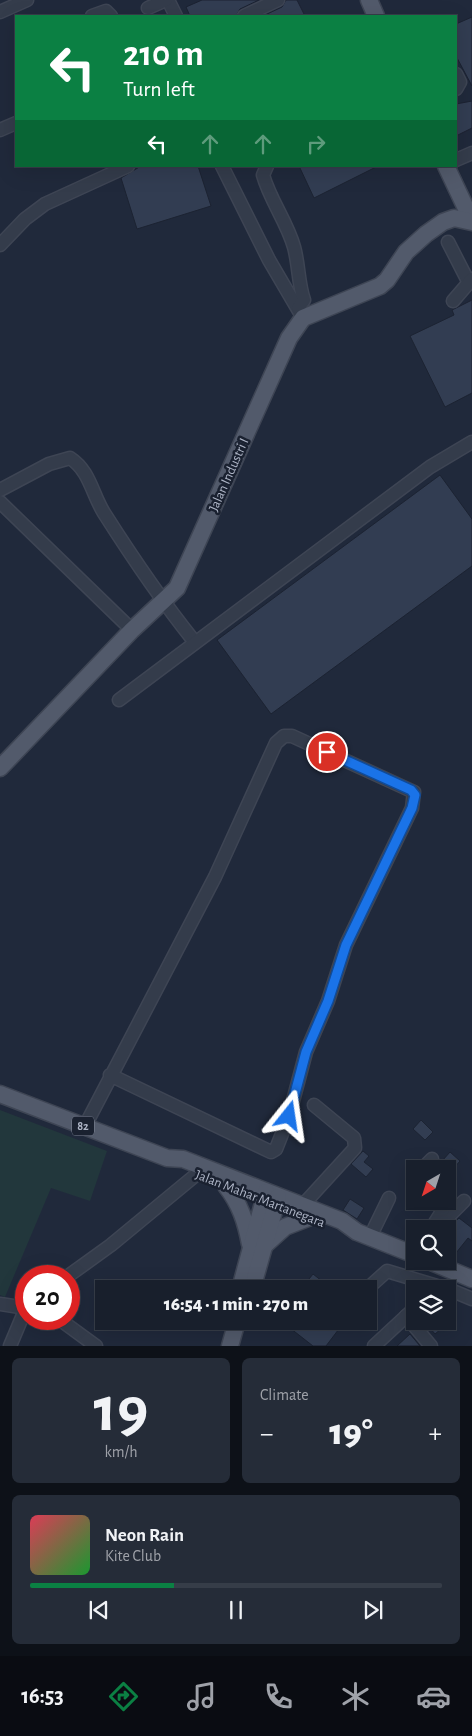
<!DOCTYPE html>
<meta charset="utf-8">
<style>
body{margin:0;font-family:"Alegreya Sans",sans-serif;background:#252c38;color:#f1f3f6;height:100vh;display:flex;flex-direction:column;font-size:19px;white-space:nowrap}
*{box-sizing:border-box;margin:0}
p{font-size:16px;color:#9fa2a9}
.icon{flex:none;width:28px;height:28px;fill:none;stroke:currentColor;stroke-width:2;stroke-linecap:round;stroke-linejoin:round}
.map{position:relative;height:1346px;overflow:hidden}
.details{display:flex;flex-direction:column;gap:12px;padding:12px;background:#0d1118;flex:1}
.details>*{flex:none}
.guide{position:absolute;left:15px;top:15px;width:442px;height:152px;border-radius:0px;box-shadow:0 5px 20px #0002,0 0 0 1px #363d48;background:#0b8043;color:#fff;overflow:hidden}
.needle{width:32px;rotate:219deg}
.fabs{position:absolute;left:406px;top:1160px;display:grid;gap:10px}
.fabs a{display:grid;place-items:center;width:50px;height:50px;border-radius:0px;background:#181f2c;box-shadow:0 5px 20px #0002,0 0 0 1px #363d48;font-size:25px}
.speed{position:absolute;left:15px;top:1265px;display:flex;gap:10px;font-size:25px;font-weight:700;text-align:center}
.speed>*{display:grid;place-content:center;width:65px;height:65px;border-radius:50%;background:#181f2c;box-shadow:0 5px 20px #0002,0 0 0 1px #363d48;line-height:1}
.speed .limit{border:8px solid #d22;background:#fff;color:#111}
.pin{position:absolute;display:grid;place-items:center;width:42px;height:42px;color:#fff;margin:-21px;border:2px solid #fff;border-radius:50%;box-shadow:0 1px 5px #0007}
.me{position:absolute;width:55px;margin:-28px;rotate:15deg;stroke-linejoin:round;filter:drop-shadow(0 0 4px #0008)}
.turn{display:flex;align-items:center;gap:18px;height:105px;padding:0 25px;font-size:22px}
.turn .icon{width:65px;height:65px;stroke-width:2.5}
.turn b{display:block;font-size:35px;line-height:42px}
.lanes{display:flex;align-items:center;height:48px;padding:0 25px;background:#0003;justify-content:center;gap:25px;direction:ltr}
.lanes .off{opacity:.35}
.big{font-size:38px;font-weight:800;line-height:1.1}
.details .card{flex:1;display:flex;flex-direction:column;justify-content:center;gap:8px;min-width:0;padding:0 18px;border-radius:8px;background:#252c38}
.details .dial{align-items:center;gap:0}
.dial b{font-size:65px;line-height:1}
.song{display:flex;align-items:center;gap:15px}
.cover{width:60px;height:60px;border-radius:8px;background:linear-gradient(135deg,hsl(350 70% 55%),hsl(130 70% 35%))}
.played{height:5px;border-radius:2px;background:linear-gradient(90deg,#0b8043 35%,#363d48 35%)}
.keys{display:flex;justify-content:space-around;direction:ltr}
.heat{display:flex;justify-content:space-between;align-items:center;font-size:28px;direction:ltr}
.details .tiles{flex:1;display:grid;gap:12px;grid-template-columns:1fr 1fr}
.card:last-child{grid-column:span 2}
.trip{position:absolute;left:95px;top:1280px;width:282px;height:50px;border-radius:0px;background:#181f2c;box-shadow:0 5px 20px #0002,0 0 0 1px #363d48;font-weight:800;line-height:50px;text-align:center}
.dock{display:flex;height:80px;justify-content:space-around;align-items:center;background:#0a0c12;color:#9fa2a9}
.dock .icon{width:35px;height:35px}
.dock .on{color:#0b8043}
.dock b{font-size:22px;color:#f1f3f6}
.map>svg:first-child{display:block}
.green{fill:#22373c}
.building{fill:#323d52;stroke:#1c2332}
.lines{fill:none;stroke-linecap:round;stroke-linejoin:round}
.minor-casing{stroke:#3e4554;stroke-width:15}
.major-casing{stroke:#3e4554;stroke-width:19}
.minor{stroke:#343c4b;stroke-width:12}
.major{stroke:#525a6b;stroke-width:16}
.route-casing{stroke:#114b97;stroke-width:12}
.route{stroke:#1a73e8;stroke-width:9}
.labels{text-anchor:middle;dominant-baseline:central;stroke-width:5;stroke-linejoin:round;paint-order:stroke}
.shield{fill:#1a2130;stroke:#82899a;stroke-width:1}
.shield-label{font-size:12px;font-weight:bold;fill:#afb6c7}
.street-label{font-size:14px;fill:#afb6c7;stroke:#1a2130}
</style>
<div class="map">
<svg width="472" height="1346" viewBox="0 0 472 1346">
<rect width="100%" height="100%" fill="#20293b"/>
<polygon class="green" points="0,1110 107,1151 90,1201 51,1188 5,1297 0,1295"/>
<g class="building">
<polygon points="202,0 259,0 240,9 236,16 190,16 186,7"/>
<polygon points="286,0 297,0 305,16 263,16 282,7"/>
<polygon points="472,17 472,86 456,56 456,24"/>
<polygon points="472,101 472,128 456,136 456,104"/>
<polygon points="141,166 198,166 211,206 137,229 121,178"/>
<polygon points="299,166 378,166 314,198"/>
<polygon points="472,300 472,393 445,407 410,336 454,315 452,310"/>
<polygon points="440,475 472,519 472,566 271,714 217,640"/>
<polygon points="421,1120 433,1132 425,1140 413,1129"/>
<polygon points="363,1151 369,1156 364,1162 373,1169 366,1177 351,1164"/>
<polygon points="450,1152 460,1161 453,1169 435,1169"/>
<polygon points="350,1199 364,1208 357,1219 343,1210"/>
<polygon points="459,1218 472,1228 472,1241 468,1238 452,1258 448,1254 448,1229 441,1229 445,1223 452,1224"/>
<polygon points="313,1274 332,1289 301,1289"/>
<polygon points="281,1321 345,1321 326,1346 313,1346"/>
<polygon points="424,1321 454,1321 443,1331 441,1329 435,1334"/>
<polygon points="410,1334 420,1346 397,1346"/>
</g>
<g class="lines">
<defs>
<g id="minor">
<polyline points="168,0 176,16"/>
<polyline points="148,8 166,0"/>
<polyline points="0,12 27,0"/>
<polyline points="92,16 106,11 111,16"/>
<polyline points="244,16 278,0"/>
<polyline points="456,74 460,82 456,89"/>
<polyline points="0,130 16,123"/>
<polyline points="456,160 472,153"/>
<polyline points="222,166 269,260 303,318"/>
<path d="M267 166 263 175C270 200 287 222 294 247 299 265 298 283 304 300L298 308"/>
<polyline points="448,242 468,281"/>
<polyline points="0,245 25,219 45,204 128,166"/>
<polyline points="453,301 472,279"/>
<path d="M0 490 49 464 70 458C90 471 92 494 104 513 132 557 161 600 194 641"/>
<polyline points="0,502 132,630"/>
<polyline points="119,700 430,467 472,442"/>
<polyline points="85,1126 215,877 276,743 284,736 292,736 414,792 412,808 346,945 328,1001 306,1052 289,1116 276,1149 271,1152 110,1075"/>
<polyline points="422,1169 432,1159"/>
<polyline points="415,1177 413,1180 415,1182"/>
<polyline points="434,1201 449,1216 464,1201"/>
<polyline points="302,1206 355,1148 354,1138 314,1105"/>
<polyline points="431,1229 443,1210"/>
<polyline points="370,1237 389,1198"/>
<polyline points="68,1276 111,1245 197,1174"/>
<polyline points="367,1289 387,1271 447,1289"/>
<polyline points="448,1289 472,1299"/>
<polyline points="0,1304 26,1308"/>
<polyline points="406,1316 431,1346"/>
<polyline points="59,1319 96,1346"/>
<polyline points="10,1346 26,1308"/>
<polyline points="374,1346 415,1308"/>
</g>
<g id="major">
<polyline points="369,0 376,16"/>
<polyline points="446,166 472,221"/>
<polyline points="0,768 132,630 177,588 289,338 303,318 380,286 387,280 406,252 426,234 443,222 454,218 472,222"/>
<polyline points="0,1094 167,1158 183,1159 342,1221 357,1232 415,1255"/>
<path d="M226 1186C240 1204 246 1222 250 1244"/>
<polyline points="265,1245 285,1227 308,1218"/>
<polyline points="429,1261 472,1279"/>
<polyline points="240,1289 266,1192"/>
<polyline points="252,1289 278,1197"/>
<polyline points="230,1346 237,1321"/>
</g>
</defs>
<use href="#minor" class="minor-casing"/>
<use href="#major" class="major-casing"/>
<use href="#minor" class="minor"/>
<use href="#major" class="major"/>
</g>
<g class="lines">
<defs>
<polyline id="route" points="289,1116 306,1052 328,1001 346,945 412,808 415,795 411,790 327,752"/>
</defs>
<use href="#route" class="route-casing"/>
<use href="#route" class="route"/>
</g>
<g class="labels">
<rect class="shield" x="72" y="1116.5" width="22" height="19" rx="4"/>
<g class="shield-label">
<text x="83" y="1126">82</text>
</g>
<g class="street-label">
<text transform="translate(229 475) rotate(-66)">Jalan Industri I</text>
<text transform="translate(260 1199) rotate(21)">Jalan Mahar Martanegara</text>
</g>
</g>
</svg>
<div class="fabs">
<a><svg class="needle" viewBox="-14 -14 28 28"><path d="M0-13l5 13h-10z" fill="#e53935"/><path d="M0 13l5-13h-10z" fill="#9fa2a9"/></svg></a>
<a><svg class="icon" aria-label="search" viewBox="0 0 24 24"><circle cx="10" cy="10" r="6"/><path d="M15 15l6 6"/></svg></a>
<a><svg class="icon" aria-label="layers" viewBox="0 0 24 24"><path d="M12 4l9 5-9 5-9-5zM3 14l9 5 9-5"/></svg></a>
</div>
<div class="speed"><div class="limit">20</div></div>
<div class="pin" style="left:327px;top:752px;background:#d93025"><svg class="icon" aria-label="arrive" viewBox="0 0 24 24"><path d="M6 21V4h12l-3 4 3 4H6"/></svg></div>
<svg class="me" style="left:289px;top:1116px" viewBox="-20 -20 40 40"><path d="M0-17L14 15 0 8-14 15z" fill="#1a73e8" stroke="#fff" stroke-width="4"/></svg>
<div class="trip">16:54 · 1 min · 270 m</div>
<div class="guide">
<div class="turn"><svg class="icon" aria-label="left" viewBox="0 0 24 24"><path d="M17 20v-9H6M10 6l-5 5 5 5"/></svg><div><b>210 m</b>Turn left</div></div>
<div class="lanes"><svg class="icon" aria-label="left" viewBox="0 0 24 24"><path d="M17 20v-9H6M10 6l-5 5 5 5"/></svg><svg class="icon off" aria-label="ahead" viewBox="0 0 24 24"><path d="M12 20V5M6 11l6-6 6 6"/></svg><svg class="icon off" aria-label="ahead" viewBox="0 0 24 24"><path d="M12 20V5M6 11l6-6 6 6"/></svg><svg class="icon off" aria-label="right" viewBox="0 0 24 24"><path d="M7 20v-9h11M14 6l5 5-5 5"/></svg></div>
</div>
</div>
<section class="details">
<div class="tiles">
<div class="card dial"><b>19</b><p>km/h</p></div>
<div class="card"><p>Climate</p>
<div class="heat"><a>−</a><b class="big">19°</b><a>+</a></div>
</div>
<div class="card">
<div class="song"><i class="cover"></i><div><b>Neon Rain</b><p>Kite Club</p></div></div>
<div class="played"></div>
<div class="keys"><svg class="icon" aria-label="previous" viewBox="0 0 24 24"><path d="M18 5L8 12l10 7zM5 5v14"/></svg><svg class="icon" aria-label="pause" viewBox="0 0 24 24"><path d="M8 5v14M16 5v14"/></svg><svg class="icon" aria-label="next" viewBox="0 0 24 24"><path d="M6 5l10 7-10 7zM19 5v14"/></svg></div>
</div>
</div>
</section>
<nav class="dock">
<b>16:53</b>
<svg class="icon on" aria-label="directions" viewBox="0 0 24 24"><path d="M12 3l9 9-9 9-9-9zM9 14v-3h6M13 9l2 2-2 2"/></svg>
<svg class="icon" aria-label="music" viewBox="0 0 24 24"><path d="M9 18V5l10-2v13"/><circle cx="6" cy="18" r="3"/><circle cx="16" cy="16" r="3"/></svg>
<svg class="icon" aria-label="phone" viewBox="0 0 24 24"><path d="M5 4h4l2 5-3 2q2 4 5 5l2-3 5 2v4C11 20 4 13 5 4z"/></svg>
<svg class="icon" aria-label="climate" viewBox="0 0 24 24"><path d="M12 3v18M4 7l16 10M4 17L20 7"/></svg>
<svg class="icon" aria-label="car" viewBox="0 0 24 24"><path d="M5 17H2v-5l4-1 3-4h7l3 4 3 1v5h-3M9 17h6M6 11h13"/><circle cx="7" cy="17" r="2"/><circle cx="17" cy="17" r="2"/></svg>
</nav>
